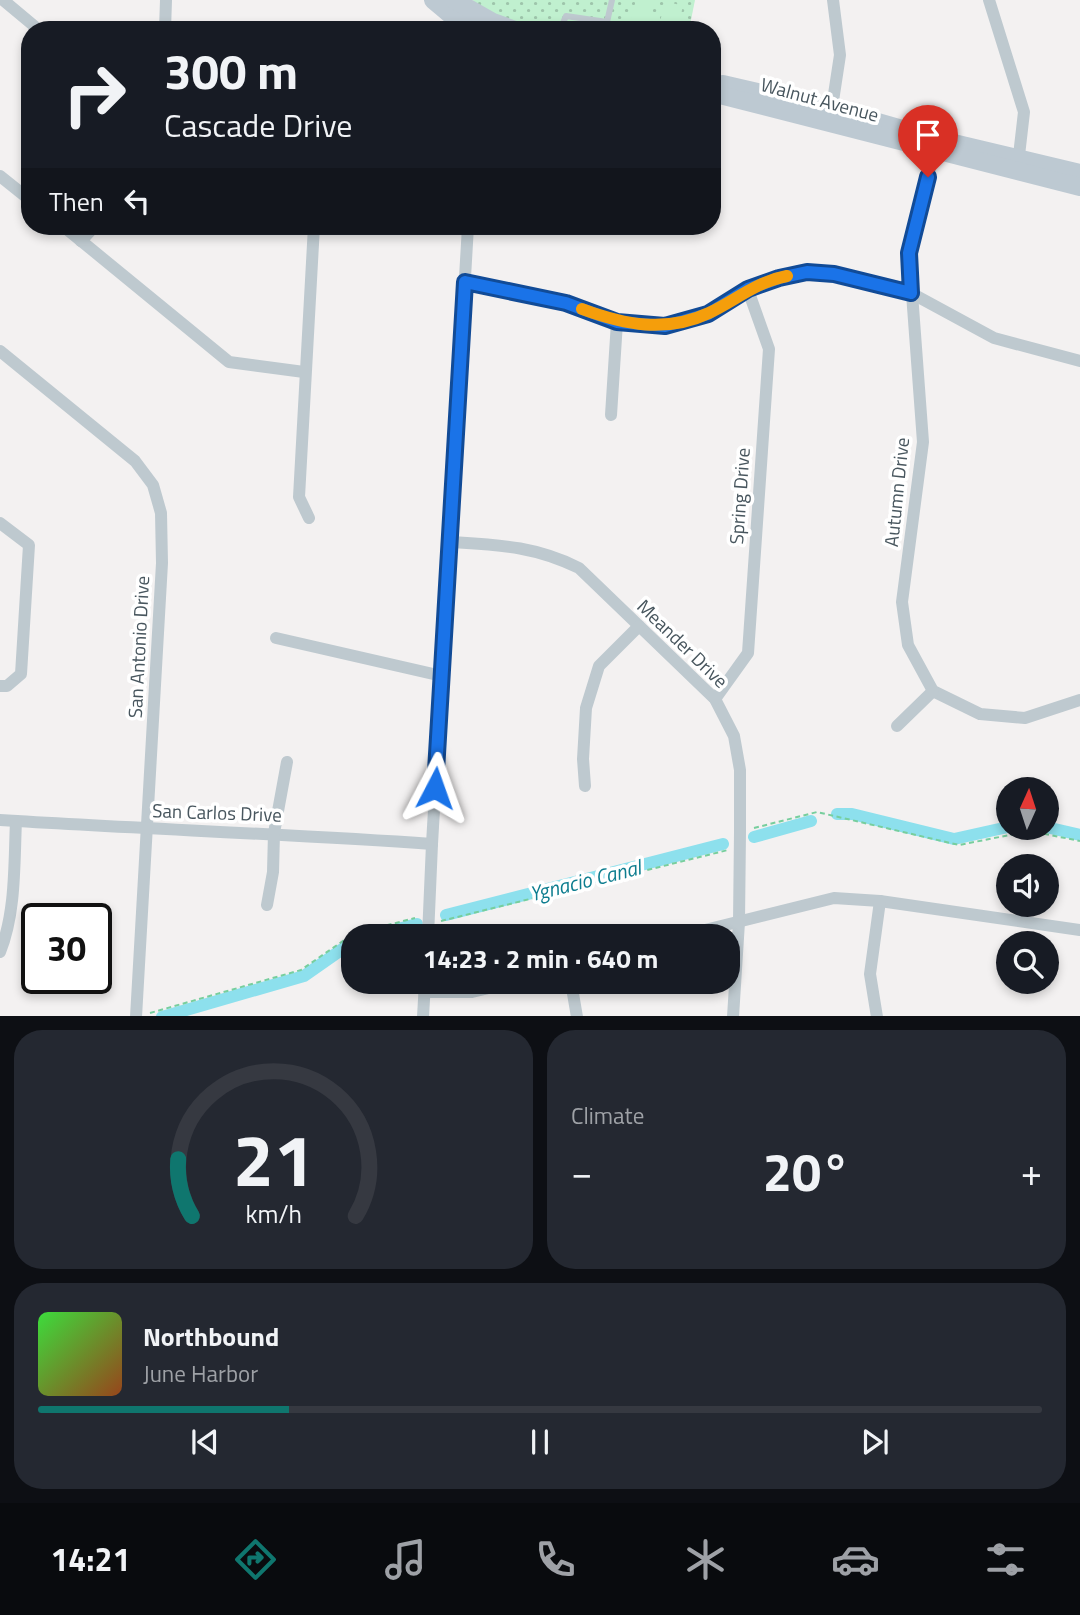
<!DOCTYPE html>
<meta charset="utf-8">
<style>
body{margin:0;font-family:"Titillium Web",sans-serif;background:#242831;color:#f1f3f6;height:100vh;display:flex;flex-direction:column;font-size:26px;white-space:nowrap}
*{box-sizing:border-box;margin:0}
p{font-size:23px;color:#9ea1a6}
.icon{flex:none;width:38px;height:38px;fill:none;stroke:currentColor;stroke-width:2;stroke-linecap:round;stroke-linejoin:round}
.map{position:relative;height:1016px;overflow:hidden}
.details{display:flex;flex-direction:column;gap:14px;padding:14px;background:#0d0f14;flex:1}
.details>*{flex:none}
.hud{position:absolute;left:21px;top:21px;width:700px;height:214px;border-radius:28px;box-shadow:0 4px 10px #0003;background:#171b24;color:#f1f3f6;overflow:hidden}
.needle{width:46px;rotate:3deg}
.tools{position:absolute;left:996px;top:777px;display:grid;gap:14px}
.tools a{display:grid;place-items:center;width:63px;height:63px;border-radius:50%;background:#171b24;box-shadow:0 4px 10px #0003;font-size:35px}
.speed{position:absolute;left:21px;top:903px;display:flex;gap:14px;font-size:35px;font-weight:700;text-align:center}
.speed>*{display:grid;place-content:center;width:91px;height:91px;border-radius:50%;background:#171b24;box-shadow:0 4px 10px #0003;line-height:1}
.speed .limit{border:4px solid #111;border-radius:10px;background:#fff;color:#111}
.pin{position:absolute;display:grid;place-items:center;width:60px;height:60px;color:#fff;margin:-72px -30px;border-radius:50% 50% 50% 0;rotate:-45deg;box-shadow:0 0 7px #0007}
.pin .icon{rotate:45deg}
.me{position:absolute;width:77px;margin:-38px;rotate:4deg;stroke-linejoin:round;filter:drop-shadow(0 0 5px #0008)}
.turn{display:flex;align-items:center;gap:24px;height:147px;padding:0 28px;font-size:32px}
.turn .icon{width:91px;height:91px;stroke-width:2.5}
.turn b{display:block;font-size:49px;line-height:60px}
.then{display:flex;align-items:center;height:66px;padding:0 28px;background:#0003;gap:14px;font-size:26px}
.big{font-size:52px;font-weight:700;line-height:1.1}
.details .card{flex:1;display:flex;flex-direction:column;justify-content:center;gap:10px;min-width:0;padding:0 24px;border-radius:28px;background:#242831}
.details .dial{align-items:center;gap:0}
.dial svg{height:182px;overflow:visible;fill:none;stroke:#363941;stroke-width:7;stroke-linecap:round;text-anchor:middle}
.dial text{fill:#f1f3f6;stroke:none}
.song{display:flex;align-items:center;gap:21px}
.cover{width:84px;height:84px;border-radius:10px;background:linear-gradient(135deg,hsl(120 70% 55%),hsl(20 70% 35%))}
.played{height:7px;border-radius:4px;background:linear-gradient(90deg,#0f766e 25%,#363941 25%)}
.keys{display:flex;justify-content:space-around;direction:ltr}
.heat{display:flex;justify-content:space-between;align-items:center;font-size:38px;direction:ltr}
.details .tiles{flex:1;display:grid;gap:14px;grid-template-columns:1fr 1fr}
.card:last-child{grid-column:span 2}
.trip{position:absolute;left:341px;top:924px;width:399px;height:70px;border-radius:28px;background:#171b24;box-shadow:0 4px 10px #0003;font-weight:700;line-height:70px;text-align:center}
.tabs{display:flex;height:112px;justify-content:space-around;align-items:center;background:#090b0e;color:#9ea1a6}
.tabs .icon{width:49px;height:49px}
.tabs .on{color:#0f766e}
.tabs b{font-size:32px;color:#f1f3f6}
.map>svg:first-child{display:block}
.grass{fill:url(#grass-dots)}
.garden{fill:#c0f0cf}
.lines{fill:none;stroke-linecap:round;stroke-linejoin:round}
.canal{stroke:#8de0ed;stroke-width:12}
.path{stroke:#77ce9d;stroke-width:2;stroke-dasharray:5 3.5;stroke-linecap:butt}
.lane{stroke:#bec9cf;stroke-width:6}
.street{stroke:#bec9cf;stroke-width:12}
.secondary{stroke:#bdc9d2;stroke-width:18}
.route-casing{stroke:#114b97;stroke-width:18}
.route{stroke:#1a73e8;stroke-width:12}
.slow{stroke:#f59e0b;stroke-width:12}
.labels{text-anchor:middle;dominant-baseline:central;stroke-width:7;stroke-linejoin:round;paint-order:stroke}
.street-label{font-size:19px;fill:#48565e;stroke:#fff}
.water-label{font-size:21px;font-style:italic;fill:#0d7d8f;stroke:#fff}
</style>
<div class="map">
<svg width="1080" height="1017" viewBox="0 0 1080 1017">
<defs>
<pattern id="grass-dots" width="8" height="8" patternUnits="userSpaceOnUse" patternTransform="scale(1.75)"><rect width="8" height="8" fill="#c0f0cf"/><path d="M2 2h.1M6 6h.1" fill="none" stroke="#9ec5ab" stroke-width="1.8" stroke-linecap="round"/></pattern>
</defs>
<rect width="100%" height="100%" fill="#f3f1f1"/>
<polygon class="grass" points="473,0 695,0 689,30 515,30 477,11"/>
<g class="garden">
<polygon points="636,0 655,0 647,30 628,30"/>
<polygon points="665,1 683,6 677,30 658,30"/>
</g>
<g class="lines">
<g class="canal">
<polyline points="837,814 852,814 954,839 1008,827"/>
<polyline points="1046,827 1080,835"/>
<polyline points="754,837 811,821"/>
<polyline points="446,915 723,844"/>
<polyline points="371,936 417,924"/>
<polyline points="162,1017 304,976 354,941"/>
</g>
<g class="path">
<polyline points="754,828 817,812 959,845 1030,831 1080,841"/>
<polyline points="441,921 728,850"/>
<polyline points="150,1013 301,970 353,934 415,918"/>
</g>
<g class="lane">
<polyline points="607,22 612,0"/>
<polyline points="560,30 566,16 607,22 605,30"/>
</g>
<g class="street">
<polyline points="3,0 39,30"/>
<polyline points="989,0 1024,112 1018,164"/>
<polyline points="165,30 166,0"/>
<polyline points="831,114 840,55 833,0"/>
<polyline points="936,144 909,253 923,442 902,602 908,645 933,691 980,714 1025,718 1080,700"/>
<polyline points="0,176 30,200"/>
<polyline points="63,226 229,362 304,372"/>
<polyline points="81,241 95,226"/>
<polyline points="465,282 566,303 617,322 665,326 708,314 748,290 779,278 807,272 834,274 911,293 994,338 1080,361"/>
<polyline points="0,351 135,461 153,485 161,513 162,563 136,1017"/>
<polyline points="611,415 617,322"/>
<polyline points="309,518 299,497 314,226"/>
<polyline points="0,523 29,545 21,674 7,686 0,686"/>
<path d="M451 542C499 545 535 546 579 568L715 699 734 736 740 770V832L739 922 733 1017"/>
<polyline points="276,638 442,676"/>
<polyline points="715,699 748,653 769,349 748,290"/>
<polyline points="897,726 933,691"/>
<polyline points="585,786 583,759 586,708 599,666 639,626"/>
<path d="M0 820C144 829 288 834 432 844"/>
<polyline points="267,905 273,872 274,833 287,762"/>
<polyline points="428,936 432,844 468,226"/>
<polyline points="681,936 834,898 880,901 1080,930"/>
<path d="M0 952C16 912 14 864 16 821"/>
<polyline points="571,982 577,1017"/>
<polyline points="424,992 472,992 513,982"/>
<polyline points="423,1017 425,982"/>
<polyline points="877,1017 870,974 880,901"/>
</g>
<g class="secondary">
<polyline points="433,0 458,21 474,30"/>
<polyline points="454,0 493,22 515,30"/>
<polyline points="723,84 832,109 937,139 1080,173"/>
<polyline points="712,93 1080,187"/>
</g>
</g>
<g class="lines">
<defs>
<polyline id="route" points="435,788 465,282 566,303 617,322 665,326 708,314 748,289 779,278 807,272 834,274 911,293 909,253 928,177"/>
</defs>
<use href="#route" class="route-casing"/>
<use href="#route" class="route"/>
<path class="slow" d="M582 309C625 325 666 333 709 313 736 300 756 282 787 276"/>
</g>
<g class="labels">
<g class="street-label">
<text transform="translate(820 99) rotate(15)">Walnut Avenue</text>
<text transform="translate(896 492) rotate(-84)">Autumn Drive</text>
<text transform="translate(739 496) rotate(-86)">Spring Drive</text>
<text transform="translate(683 643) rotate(44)">Meander Drive</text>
<text transform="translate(138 647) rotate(-87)">San Antonio Drive</text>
<text transform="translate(217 812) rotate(2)">San Carlos Drive</text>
</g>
<g class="water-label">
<text transform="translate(585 880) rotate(-14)">Ygnacio Canal</text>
</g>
</g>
</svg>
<div class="tools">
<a><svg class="needle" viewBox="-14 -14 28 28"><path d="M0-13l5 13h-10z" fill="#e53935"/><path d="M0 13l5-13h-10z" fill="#9ea1a6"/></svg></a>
<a><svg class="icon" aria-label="sound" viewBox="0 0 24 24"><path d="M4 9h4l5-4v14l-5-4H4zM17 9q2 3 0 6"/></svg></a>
<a><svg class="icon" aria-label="search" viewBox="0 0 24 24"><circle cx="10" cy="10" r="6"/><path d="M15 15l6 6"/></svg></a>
</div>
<div class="speed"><div class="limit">30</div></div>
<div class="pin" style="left:928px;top:177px;background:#d93025"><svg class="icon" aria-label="arrive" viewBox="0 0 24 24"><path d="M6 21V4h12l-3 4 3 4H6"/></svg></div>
<svg class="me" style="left:435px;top:788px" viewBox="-20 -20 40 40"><path d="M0-17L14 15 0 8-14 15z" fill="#1a73e8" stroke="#fff" stroke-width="4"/></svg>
<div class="trip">14:23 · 2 min · 640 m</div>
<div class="hud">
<div class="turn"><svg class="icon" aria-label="right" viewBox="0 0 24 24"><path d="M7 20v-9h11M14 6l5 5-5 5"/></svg><div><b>300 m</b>Cascade Drive</div></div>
<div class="then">Then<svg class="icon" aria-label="left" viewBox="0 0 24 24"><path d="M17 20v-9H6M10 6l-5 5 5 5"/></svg></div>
</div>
</div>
<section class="details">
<div class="tiles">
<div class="card dial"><svg viewBox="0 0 100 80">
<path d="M14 69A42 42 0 1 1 86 69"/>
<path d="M14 69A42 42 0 0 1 8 44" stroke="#0f766e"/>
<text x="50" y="56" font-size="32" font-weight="700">21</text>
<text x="50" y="72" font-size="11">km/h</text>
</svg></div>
<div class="card"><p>Climate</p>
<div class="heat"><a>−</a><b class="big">20°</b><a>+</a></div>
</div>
<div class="card">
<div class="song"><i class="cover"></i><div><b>Northbound</b><p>June Harbor</p></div></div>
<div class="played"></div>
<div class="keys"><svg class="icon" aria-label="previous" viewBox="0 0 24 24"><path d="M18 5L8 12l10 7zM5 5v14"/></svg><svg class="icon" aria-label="pause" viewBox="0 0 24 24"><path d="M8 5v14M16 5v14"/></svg><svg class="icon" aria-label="next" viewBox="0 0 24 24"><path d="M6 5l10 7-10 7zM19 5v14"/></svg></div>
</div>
</div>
</section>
<nav class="tabs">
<b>14:21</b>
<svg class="icon on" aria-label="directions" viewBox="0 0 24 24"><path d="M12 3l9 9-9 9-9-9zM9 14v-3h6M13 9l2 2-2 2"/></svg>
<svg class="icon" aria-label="music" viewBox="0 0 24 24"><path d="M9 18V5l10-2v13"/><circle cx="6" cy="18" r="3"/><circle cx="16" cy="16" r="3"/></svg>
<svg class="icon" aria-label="phone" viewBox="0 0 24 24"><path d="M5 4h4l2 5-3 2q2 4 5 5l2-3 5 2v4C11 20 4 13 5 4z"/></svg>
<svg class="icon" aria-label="climate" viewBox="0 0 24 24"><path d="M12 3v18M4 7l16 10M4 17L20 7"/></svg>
<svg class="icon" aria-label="car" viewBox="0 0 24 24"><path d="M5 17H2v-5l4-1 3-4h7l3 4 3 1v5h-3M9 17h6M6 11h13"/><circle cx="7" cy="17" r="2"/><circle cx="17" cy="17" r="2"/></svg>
<svg class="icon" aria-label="filters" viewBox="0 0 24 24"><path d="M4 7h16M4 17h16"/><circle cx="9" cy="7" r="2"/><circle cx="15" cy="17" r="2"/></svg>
</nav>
